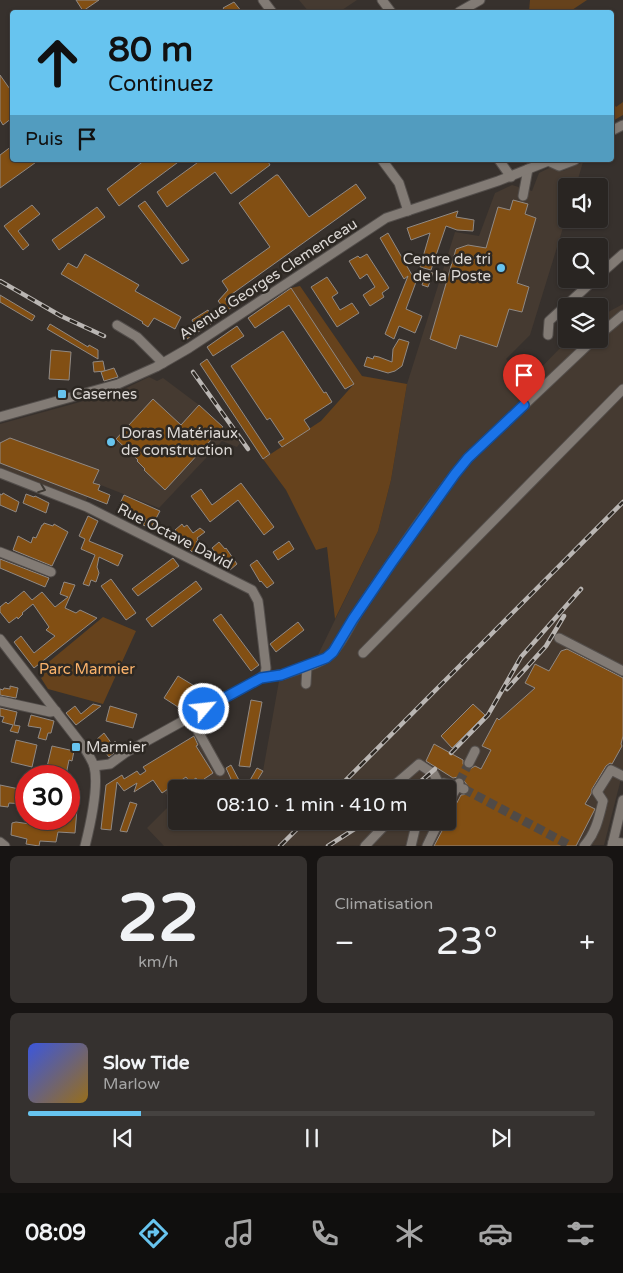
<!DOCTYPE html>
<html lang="fr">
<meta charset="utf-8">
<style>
body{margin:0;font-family:"Varela Round",sans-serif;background:#35312f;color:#f1f3f6;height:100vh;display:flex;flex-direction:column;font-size:19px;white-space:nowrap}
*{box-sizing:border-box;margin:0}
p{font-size:16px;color:#a5a5a5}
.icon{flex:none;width:28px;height:28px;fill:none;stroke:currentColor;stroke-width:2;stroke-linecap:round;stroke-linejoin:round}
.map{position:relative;height:846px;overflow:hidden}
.side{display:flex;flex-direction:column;gap:10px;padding:10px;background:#171413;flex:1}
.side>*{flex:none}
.top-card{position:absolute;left:10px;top:10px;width:604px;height:152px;border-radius:5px;box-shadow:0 1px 4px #0004,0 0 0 1px #454240;background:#67c4ef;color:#111;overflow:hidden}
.tools{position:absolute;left:558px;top:178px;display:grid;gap:10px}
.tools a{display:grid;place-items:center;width:50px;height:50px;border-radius:5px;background:#292522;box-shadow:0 1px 4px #0004,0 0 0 1px #454240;font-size:25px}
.speed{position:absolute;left:15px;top:765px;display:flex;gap:10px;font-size:25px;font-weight:700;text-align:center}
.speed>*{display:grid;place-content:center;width:65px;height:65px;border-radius:50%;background:#292522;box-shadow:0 1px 4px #0004,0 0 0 1px #454240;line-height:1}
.speed .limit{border:8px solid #d22;background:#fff;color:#111}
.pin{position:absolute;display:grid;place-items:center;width:42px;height:42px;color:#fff;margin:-51px -21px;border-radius:50% 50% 50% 0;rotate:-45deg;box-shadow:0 0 5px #0007}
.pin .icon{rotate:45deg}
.me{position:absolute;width:55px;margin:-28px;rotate:62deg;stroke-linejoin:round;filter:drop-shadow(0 0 4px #0008)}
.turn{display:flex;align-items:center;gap:18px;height:105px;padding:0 15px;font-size:22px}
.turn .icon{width:65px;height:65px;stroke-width:2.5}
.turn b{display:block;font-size:35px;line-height:42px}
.then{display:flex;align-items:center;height:48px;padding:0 15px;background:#0003;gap:10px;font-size:19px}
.big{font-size:38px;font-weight:600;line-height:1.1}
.side .widget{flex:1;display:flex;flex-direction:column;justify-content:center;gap:8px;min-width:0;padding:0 18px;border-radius:8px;background:#35312f}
.side .dial{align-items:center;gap:0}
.dial b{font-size:65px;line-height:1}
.song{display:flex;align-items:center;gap:15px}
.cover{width:60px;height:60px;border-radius:8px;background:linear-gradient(135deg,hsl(230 70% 55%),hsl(40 70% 35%))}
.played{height:5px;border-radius:2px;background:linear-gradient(90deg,#67c4ef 20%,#454240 20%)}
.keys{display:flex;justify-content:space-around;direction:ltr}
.heat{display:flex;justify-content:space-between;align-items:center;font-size:28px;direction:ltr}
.side .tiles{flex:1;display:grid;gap:10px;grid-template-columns:1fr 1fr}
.widget:last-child{grid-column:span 2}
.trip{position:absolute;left:168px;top:780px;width:288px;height:50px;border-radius:5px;background:#292522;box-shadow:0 1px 4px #0004,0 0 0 1px #454240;font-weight:600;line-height:50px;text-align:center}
.tabs{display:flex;height:80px;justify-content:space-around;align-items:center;background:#100f0e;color:#a5a5a5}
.tabs .icon{width:35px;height:35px}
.tabs .on{color:#67c4ef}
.tabs b{font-size:22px;color:#f1f3f6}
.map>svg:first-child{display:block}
.built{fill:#453a31}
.green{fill:#66421c}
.building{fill:#824f13;stroke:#908984}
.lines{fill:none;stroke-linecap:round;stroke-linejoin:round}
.minor-tunnel{stroke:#504a46;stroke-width:9;stroke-dasharray:9 4.5;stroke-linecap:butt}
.minor-casing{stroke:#534e4b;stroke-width:11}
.minor{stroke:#827b75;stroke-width:9}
.rail-casing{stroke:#bab6b3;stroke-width:4.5}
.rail{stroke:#2d2823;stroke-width:2.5;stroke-dasharray:8;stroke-linecap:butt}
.oneway{stroke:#3e3933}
.route-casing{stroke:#114b97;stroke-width:12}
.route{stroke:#1a73e8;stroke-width:9}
.poi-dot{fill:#67c4ef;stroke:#2d2823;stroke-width:2}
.labels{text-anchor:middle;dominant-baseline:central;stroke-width:5;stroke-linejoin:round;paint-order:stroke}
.poi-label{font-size:15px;fill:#dcd8d5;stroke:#2d2823;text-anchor:start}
.street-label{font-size:15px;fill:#dcd8d5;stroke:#2d2823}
.park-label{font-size:15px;fill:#fbb36b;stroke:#2d2823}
</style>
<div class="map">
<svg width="623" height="846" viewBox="0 0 623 846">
<rect width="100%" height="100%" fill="#37312d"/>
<g class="built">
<polygon points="299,0 357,0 339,12 309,12"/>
<polygon points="583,162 576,186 566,186 566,218 530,335 506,359 526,383 569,339 599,339 599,317 623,304 623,771 604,845 164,846 147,828 173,802 164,792 193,772 183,755 199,745 194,736 204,731 237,789 176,789 176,821 446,821 446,789 253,789 263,771 279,681 282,680 280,670 317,657 378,531 391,480 407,384 455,232 479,236 495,193 512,185 532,191 539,173 551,167 563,171"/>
<polygon points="149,377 157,381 163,378 199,405 240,443 237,447 222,441 159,508 93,482 86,501 0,469 0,424 120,391"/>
</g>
<g class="green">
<polygon points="530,0 587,0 569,12 529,12"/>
<polygon points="611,98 616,107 623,102 623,115 611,122"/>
<polygon points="300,286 362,376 407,384 391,480 378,531 335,619 327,547 316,550 286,490 263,459 321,421 354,384 291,288"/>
<polygon points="103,617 136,631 103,704 48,689 41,678 44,676 39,670"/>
</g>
<g class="building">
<polygon points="76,0 99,0 83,11"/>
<polygon points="234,2 242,12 226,12 223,8"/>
<polygon points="0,75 12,92 12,118 3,125 0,120"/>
<polygon points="12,146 12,160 39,160 0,188 0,155"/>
<polygon points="145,160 181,160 119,206 107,189"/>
<polygon points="201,160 267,160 270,165 231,194 215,172 167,207 157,192"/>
<polygon points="276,175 278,175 309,217 356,184 366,198 225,299 231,308 226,311 218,301 228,290 222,281 270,247 239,203"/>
<polygon points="513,200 528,204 525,214 536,218 517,283 529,287 522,312 509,309 497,347 460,335 456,349 430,339 456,249 468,245 486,248 498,207 510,210"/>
<polygon points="145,201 189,260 182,264 138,206"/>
<polygon points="32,205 40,214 18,231 29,245 23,250 4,226"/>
<polygon points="97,207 105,217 59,250 52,240"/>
<polygon points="458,211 456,217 474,220 473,231 457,230 446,226 431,270 420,267 430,233 411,240 407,228"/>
<polygon points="388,233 416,282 406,309 422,316 415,333 399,326 394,339 385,334 408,276 404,279 380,238"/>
<polygon points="85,254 139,285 135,291 181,317 175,329 154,318 148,327 142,323 143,322 61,274 68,263 77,268"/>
<polygon points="367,254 389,288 382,293 384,297 370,306 363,295 375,287 367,274 360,279 349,261 358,256 360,258"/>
<polygon points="427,272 433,273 428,287 422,285"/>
<polygon points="327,277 338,293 332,297 340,310 352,303 359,313 337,327 311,287"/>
<polygon points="291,288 354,384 345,389 289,305 255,328 248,318"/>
<polygon points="0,295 35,316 32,321 0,302"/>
<polygon points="208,310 215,321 187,339 183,332 195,326 192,320"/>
<polygon points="50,324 88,347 89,345 98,350 98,359 47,329"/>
<polygon points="237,326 244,336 213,356 207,347"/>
<polygon points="283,331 324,393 326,392 332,402 304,420 310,429 282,447 278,442 284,439 270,418 267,420 231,366"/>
<polygon points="399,339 409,342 402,366 395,371 388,373 364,366 367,357 373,359 374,356 379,357 392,362 393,349"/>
<polygon points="51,350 71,352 69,380 49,379"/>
<polygon points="207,359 270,454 263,459 200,364"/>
<polygon points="103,361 105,371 94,372 93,362"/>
<polygon points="114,368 118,377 104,381 101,372"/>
<polygon points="153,399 181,425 199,405 223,427 165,490 144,470 145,469 137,461 138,460 116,439"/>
<polygon points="10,438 99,470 93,483 100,485 98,490 110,495 107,504 0,463 0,443"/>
<polygon points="241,483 274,527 264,535 238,500 210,522 191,496 201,489 212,505"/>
<polygon points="3,493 19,502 16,512 0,505 0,494 2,495"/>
<polygon points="26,494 34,497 35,496 49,503 46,513 23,503"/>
<polygon points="124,495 160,511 151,528 143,525 146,519 131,512 130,513 118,508"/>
<polygon points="88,516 98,521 89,541 123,555 118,566 99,557 97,567 99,573 96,582 91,580 89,586 83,584 95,555 81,549 85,539 79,536"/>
<polygon points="44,523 53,526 54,524 68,532 52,566 13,550 18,536 31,543 33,537 36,538 42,525 43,525"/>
<polygon points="182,524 184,527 187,525 193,533 200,528 205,532 197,538 198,540 196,542 200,547 192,552 179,538 181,537 175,530"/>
<polygon points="289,541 294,549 278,560 273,552"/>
<polygon points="219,542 225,549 226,548 237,564 230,570 225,562 223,564 212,548"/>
<polygon points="173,558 179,566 138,596 132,589"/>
<polygon points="0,559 49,578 45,587 0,568"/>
<polygon points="257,560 274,583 267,588 261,581 260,582 250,565"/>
<polygon points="111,579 136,613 126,620 101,586"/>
<polygon points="196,581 202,589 152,627 146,619"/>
<polygon points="64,582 75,585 65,608 76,613 80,610 97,618 34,668 14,642 21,636 34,653 55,636 46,630 49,627 33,604 22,613 23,614 18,619 17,617 9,623 0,612 0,607 6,602 8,604 24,591 32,600 42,592 55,607 68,597 60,594"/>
<polygon points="221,614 259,665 251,671 213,620"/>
<polygon points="298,622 304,630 276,652 270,644"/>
<polygon points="567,649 623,678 623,736 621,744 622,746 612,764 610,763 606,766 592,789 591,794 585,804 595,809 594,811 576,846 434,846 461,795 468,794 470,789 462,778 458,777 453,778 426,761 434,744 463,760 463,764 466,768 470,769 475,766 481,769 491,750 482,746 497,718 499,720 535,688 525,683 535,664 549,671 561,651"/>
<polygon points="178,676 201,690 204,696 201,697 204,702 197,706 188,691 178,707 164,698"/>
<polygon points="10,686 18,688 16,698 0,695 0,689 3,690 4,688 10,689"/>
<polygon points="251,700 262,702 250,767 239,766"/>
<polygon points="93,704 101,706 76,725 66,713 75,706 81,714"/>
<polygon points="473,704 485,715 452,748 441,736"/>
<polygon points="110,706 137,714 133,728 106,721"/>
<polygon points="0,708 17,712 14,725 20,726 18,733 10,731 13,725 2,722 4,717 0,716"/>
<polygon points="31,715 54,721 51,733 48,733 46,740 38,738 41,728 28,726"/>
<polygon points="104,733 112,744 115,741 120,748 109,757 96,740"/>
<polygon points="194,736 198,745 196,746 213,773 204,779 213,789 203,789 196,778 190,782 186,777 162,793 153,780 134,792 137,783 124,791 117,782 111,830 101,829 106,785 122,775 124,779 137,771 140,775 146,771 143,767"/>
<polygon points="16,740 37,745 32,767 11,762"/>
<polygon points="52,746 74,751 72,761 69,760 66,775 46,771"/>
<polygon points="231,765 240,782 229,789 218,789 231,779 226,768"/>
<polygon points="257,768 263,771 252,789 245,789"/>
<polygon points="0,785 24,790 26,791 25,804 9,803 8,807 0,806"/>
<polygon points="69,792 76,793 75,797 78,797 75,833 58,832 56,842 40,841 39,846 26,844 27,839 11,835 12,823 16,822 58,828 59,819 69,819"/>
<polygon points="130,802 137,804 127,832 120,831"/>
</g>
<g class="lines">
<g class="minor-tunnel">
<polyline points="459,782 469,763"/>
<polyline points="464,789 571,846"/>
</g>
<defs>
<g id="minor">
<polyline points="263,0 272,12"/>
<polyline points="382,0 391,12"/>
<polyline points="459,12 480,0"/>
<polyline points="611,131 623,125"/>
<polyline points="382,160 399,183 408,211"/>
<polyline points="499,160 511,177"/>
<polyline points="548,161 559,166 575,160"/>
<polyline points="523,196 528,169"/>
<polyline points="599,275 623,254"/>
<polyline points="117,325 137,337 163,363"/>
<polyline points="548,335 549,321 595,279"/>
<polyline points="599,335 623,315"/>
<polyline points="0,417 118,384 156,367 189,348 386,218 498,181 551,160"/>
<polyline points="0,473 87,507 252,590 258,601 259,608 266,668 265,674 261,678"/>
<polyline points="0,552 51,572"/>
<polyline points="559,638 623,671"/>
<path d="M0 639 85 749C88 754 92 760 94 766 99 785 90 826 85 846"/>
<polyline points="363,653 623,389"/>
<path d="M281 675C295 670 324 664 333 652 344 640 352 621 361 607 395 557 429 505 468 458L594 339"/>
<polyline points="306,684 307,667"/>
<polyline points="0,701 50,712 56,711"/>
<polyline points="190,717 220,771"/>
<polyline points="469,763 475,751"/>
<polyline points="94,766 110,764 125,753 261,678 285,674"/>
<polyline points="390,789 419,764 434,774 439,784"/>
<path d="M431 789C441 778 453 785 464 789"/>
<polyline points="446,807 459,783"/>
<polyline points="0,842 5,846"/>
<polyline points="613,842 623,843"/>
<polyline points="365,846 389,821"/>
<polyline points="411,846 417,821"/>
<polyline points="427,846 439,821"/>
<path d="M584 846C596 833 599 817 603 801L597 792 611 770 623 776"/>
<polyline points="612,846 623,800"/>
</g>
</defs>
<use href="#minor" class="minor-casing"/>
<use href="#minor" class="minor"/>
<defs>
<g id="rail">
<polyline points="0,281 61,316 104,336"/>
<polyline points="193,372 248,449"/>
<polyline points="507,689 546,646 564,616"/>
<polyline points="451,753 488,715 521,657 581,589"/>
<polyline points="337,789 623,502"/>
<polyline points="412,789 435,769"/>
<polyline points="280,846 305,821"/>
<polyline points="328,846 367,821"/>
</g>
</defs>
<use href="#rail" class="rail-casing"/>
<use href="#rail" class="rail"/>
</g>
<defs><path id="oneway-chevron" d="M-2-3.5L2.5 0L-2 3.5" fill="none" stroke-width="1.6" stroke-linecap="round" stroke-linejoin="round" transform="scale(1.25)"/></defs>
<use class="oneway" href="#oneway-chevron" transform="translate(42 489) rotate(21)"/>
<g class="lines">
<defs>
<polyline id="route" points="204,709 261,678 281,675 326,658 333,652 353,619 392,562 455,474 468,458 524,405"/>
</defs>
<use href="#route" class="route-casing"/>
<use href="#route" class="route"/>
</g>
<g class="poi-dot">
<circle cx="501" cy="268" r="5"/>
<rect x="57" y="389" width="10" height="10" rx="2.5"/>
<circle cx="111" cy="442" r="5"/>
<rect x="71" y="742" width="10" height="10" rx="2.5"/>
</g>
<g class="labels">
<g class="poi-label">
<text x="491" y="259" text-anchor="end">Centre de tri<tspan x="491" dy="17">de la Poste</tspan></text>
<text x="72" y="394">Casernes</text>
<text x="121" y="433">Doras Matériaux<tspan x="121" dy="17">de construction</tspan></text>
<text x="86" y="747">Marmier</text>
</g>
<g class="street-label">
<text transform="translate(268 279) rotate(-33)">Avenue Georges Clemenceau</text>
<text transform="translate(175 536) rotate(27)">Rue Octave David</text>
</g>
<g class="park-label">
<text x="87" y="669">Parc Marmier</text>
</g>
</g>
</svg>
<div class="tools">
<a><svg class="icon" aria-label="sound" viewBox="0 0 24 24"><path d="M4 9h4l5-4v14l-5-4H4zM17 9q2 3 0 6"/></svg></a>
<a><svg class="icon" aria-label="search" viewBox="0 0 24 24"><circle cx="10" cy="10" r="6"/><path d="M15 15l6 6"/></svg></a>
<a><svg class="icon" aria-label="layers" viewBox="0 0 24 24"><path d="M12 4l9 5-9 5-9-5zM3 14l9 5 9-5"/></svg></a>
</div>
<div class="speed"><div class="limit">30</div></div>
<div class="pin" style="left:524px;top:405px;background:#d93025"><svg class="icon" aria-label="arrive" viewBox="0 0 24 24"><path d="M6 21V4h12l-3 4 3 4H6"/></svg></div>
<svg class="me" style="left:204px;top:709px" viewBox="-20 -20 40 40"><circle r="17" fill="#1a73e8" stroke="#fff" stroke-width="3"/><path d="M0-11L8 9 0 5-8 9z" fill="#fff"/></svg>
<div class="trip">08:10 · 1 min · 410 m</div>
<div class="top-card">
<div class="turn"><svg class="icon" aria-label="ahead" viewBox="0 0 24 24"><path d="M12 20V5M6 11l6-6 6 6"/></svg><div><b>80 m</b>Continuez</div></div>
<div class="then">Puis<svg class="icon" aria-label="arrive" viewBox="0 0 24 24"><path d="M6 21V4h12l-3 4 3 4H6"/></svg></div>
</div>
</div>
<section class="side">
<div class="tiles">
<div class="widget dial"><b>22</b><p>km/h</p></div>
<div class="widget"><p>Climatisation</p>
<div class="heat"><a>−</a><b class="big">23°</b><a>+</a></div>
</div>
<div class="widget">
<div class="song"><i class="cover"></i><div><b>Slow Tide</b><p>Marlow</p></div></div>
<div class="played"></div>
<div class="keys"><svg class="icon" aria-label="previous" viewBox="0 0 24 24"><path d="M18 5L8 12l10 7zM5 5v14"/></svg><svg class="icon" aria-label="pause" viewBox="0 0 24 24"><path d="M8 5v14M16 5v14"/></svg><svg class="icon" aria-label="next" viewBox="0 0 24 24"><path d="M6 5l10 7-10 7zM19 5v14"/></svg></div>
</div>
</div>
</section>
<nav class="tabs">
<b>08:09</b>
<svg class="icon on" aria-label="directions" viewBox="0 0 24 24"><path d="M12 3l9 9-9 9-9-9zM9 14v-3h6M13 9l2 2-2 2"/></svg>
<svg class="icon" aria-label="music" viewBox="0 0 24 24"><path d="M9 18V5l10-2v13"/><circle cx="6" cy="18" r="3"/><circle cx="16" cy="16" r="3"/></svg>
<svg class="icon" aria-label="phone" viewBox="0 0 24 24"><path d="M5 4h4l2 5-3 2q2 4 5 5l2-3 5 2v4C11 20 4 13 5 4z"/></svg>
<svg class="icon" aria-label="climate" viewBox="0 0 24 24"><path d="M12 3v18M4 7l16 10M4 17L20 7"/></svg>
<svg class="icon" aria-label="car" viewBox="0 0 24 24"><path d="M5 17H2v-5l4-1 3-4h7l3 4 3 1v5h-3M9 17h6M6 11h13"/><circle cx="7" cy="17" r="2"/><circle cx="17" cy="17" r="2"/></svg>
<svg class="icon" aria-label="filters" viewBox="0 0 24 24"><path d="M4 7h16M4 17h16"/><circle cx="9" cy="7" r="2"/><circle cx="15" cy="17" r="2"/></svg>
</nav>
